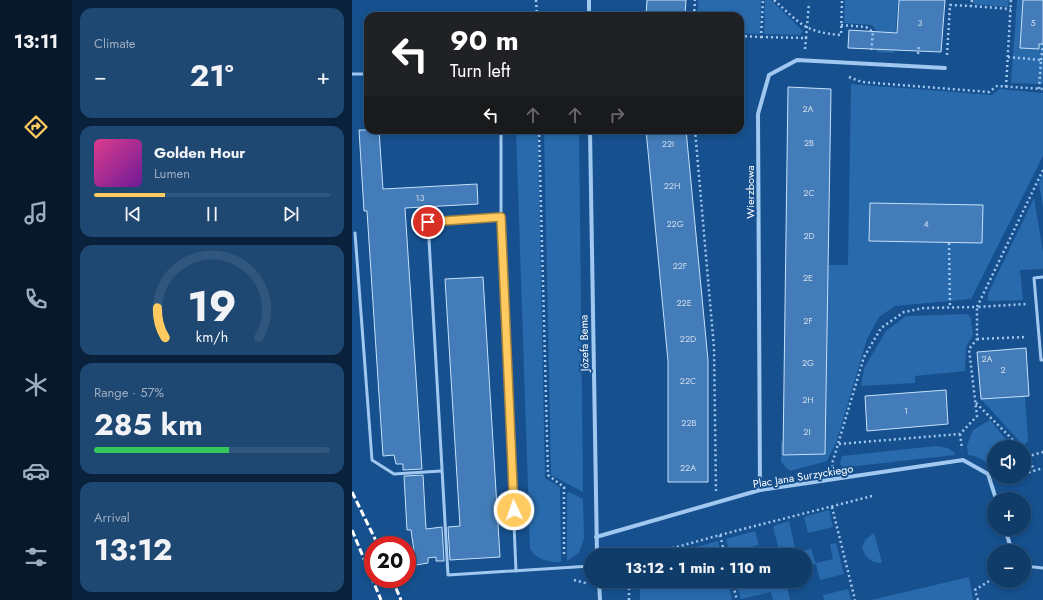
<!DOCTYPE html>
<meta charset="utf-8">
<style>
body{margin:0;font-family:Jost,sans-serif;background:#1e4772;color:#f1f3f6;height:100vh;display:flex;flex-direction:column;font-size:15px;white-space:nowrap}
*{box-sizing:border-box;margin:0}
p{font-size:13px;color:#9cadc1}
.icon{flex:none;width:22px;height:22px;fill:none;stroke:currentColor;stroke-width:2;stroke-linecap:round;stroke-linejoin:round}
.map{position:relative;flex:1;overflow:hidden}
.sheet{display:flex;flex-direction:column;gap:8px;padding:8px;background:#09213a;width:280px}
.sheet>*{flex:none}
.guide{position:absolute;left:12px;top:12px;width:380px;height:122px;border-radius:12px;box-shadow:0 2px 6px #0003,0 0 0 1px #30567e;background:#202124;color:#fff;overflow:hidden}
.controls{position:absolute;left:635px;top:440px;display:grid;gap:8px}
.controls a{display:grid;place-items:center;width:44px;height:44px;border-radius:50%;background:#103c6a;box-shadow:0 2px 6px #0003,0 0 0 1px #30567e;font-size:20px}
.speed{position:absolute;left:12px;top:536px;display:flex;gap:8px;font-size:20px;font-weight:700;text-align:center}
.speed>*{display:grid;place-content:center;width:52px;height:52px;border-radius:50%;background:#103c6a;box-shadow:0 2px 6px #0003,0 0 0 1px #30567e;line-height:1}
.speed .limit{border:6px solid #d22;background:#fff;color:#111}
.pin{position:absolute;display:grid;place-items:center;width:34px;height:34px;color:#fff;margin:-17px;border:2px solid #fff;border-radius:50%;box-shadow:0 1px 4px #0007}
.me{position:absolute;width:44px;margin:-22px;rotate:357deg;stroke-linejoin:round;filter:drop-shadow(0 0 3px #0008)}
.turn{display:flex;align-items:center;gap:14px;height:84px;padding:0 20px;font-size:18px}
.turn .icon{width:52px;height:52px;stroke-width:2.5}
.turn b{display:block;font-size:28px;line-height:34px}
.lanes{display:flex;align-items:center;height:38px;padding:0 20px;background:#0003;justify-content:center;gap:20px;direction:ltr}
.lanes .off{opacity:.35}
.big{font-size:30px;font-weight:700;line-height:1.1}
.sheet .card{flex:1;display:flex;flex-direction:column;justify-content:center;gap:6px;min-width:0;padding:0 14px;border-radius:12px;background:#1e4772}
.sheet .dial{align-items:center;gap:0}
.dial svg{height:104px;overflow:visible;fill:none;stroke:#30567e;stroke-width:7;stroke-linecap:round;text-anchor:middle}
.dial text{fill:#f1f3f6;stroke:none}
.song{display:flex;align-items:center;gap:12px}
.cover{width:48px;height:48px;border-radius:6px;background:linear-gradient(135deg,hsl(330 70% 55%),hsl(280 70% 35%))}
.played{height:4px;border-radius:2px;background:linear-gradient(90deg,#ffca5f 30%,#30567e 30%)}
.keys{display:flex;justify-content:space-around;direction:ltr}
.heat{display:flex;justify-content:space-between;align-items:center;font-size:22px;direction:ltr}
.charge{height:6px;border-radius:3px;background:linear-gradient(90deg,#34c759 57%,#30567e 0)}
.trip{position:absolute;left:232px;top:548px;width:228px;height:40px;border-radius:20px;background:#103c6a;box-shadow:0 2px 6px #0003,0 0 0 1px #30567e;font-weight:700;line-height:40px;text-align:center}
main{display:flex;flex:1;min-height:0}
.menu{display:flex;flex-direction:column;width:72px;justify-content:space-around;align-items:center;background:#06182a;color:#9cadc1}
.menu .icon{width:28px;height:28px}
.menu .on{color:#ffca5f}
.menu b{font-size:18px;color:#f1f3f6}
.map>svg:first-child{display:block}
.green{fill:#286aac}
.building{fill:#437cb8;stroke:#c7e1fb}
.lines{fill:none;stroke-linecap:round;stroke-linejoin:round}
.path{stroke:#a1c8f0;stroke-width:2.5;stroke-dasharray:2 3;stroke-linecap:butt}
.lane{stroke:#a1c8f0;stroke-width:3}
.street{stroke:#a1c8f0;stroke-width:4}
.rail{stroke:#fff;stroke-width:3;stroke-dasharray:7 3;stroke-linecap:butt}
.route-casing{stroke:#a6833e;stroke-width:10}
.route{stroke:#ffca5f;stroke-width:7}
.labels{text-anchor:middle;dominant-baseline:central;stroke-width:4;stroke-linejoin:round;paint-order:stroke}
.number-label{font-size:9px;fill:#d0deed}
.street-label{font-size:11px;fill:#fff;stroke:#16508e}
</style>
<main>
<nav class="menu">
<b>13:11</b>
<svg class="icon on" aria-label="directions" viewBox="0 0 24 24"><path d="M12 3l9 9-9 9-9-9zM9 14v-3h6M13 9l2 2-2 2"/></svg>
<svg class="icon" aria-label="music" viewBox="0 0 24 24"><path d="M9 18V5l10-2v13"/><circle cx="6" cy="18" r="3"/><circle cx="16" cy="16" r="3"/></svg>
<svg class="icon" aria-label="phone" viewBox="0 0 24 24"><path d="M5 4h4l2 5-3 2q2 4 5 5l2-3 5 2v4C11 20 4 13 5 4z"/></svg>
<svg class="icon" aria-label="climate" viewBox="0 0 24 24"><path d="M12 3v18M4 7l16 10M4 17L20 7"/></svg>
<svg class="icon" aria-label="car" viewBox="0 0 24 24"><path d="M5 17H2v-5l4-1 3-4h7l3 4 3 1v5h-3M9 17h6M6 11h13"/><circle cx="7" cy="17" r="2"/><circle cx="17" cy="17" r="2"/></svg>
<svg class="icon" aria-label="filters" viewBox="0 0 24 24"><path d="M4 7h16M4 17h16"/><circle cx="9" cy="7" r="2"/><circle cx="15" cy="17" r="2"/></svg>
</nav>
<section class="sheet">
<div class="card"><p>Climate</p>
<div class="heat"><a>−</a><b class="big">21°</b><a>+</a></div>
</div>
<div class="card">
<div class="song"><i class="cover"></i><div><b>Golden Hour</b><p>Lumen</p></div></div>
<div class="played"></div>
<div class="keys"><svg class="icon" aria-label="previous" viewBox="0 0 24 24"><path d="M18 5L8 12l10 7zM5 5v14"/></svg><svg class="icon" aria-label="pause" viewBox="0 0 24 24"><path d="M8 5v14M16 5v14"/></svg><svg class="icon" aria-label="next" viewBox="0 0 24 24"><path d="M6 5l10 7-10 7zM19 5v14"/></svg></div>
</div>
<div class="card dial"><svg viewBox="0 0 100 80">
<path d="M14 69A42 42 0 1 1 86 69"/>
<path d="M14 69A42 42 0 0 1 8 46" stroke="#ffca5f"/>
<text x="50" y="56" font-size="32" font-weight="700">19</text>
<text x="50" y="72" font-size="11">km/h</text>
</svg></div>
<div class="card"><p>Range · 57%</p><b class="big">285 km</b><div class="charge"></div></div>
<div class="card"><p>Arrival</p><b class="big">13:12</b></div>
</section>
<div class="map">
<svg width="691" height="600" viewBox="0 0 691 600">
<rect width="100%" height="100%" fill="#16508e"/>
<g class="green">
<polygon points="346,0 409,0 408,34 388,33 388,16 346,16"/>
<polygon points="413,0 419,0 451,31 448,35 412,34"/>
<polygon points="493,0 546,0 542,53 525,52 526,33 520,25 492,23"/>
<polygon points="622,0 657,0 656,7 621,4"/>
<polygon points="665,0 691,0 691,84 659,83"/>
<polygon points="499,84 640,95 648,89 691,93 691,156 619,299 543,306 527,317 515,339 484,443 475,461 438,471 429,462 429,441 431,441 431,455 473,454 476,265 496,265"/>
<path d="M164 130H186L193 478 208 487 209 562C196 562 185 560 178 549Z"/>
<polygon points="192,130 227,130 231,492 199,475"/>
<polygon points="691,174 691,207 687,183"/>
<polygon points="682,198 691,252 691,269 668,270 671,300 636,301 636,294"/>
<polygon points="616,314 619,319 621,335 614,347 613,371 563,376 563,383 509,386 512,368 534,331 554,316"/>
<polygon points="673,396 676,441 673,444 669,443 629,399"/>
<path d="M638 420 660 447H642V471C635 462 627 456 616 455L615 445 621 430Z"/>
<polygon points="584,446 596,448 603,453 603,455 496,467 491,467 488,464 490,456"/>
<polygon points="217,492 231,499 232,538 227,553 215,561 215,494"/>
<polygon points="477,510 481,527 456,533 452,517"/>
<polygon points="437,521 444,552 459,549 464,563 481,559 478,544 484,543 492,574 468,580 464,564 453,566 453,555 428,555 421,526"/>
<polygon points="403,531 407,545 378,553 374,539"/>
<path d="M522 533 530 562 529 563C518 563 513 557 510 547L514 539Z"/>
<polygon points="366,541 369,555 316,555"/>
<polygon points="617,577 621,600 519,600"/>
<polygon points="288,581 376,581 380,600 288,600"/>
<polygon points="384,581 434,581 438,600 421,600 419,592 389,599"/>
<polygon points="496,589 499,600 472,600 471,595"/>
</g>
<g class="building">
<polygon points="295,0 334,0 333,16 294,16"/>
<polygon points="547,0 593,0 589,52 496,48 497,30 545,33"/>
<polygon points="671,0 691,0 691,44 687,44 687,49 668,48"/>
<polygon points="436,87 479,89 473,454 431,455"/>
<polygon points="7,130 27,130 31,189 125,184 126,204 53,208 70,469 51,470 51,464 44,464 42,455 31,456 15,211 12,211"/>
<polygon points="294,130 334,130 356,360 356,482 316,482 316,361"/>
<polygon points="518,203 631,205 630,243 517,241"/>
<polygon points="131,277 148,557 98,560 96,527 108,526 93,279"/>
<polygon points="674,348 677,396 629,399 625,352"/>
<polygon points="594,390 596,424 515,431 513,396"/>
<polygon points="71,475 74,529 90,527 92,561 84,561 84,557 76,558 76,563 64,565 59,530 55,530 52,476"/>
</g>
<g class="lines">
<g class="path">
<polyline points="184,0 185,16"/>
<path d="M422 0C449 24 452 32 489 35L490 0"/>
<polyline points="620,0 619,6 659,9"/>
<polyline points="342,16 343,0"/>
<polyline points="489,25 514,27 521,32 519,52"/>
<polyline points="388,36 409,37 411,0"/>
<polyline points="409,37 454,38 457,3"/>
<polyline points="453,49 454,38"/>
<polyline points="566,54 567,45"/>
<polyline points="595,55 598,5 619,6"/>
<polyline points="656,57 689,60 687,89"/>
<polyline points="689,60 691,44"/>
<polyline points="497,77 510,82 637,92 645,86 691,89"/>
<polyline points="654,87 659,0"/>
<polyline points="187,130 196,475 212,487 212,557"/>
<polyline points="343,130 362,348 364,491"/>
<polyline points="597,243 598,308"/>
<polyline points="625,339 675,337"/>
<polyline points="624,403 668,447"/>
<polyline points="608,434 610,449"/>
<polyline points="487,444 608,434 625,416 617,349 625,339 625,307 674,304"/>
<polyline points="672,451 677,456 691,452"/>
<polyline points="677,456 682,471"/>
<polyline points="481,467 480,464 512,357 529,328 552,312 572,308 625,307 691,170"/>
<polyline points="672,474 691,468"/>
<polyline points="651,480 661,477"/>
<polyline points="480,507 503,600"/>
<polyline points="368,535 520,496"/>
<polyline points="296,555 368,535 373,555"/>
<polyline points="222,580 233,583 233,585"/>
<polyline points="380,581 385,600"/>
<polyline points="277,600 277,581"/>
<polyline points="626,600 623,590 642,578"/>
</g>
<g class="lane">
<polyline points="0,74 16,74"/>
<polyline points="149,130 149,217 76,222 96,575 239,566"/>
<polyline points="149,217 164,571"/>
<polyline points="3,233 20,460 42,474 89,471"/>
<polyline points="691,277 682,278 689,360 691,360"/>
<polyline points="672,566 691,568"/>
</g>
<g class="street">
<polyline points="237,0 237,16"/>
<polyline points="238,130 245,555"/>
<polyline points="408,490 406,114 417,75 445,60 593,68"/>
<polyline points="653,529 660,551"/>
<polyline points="244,537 408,490 611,460 636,474 644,499"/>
<polyline points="247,581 248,600"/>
</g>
<g class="rail">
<polyline points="0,492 26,545"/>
<polyline points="0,530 29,600"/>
<polyline points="40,579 49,600"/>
</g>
</g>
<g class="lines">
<defs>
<polyline id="route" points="76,222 149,217 162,510"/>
</defs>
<use href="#route" class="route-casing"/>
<use href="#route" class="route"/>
</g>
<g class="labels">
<g class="number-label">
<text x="568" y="22">3</text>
<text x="681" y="22">5</text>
<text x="456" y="108">2A</text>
<text x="457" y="142">2B</text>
<text x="316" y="143">22I</text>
<text x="320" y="185">22H</text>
<text x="457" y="192">2C</text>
<text x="68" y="197">13</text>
<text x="323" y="223">22G</text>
<text x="574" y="223">4</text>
<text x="457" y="235">2D</text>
<text x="328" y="265">22F</text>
<text x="456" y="277">2E</text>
<text x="332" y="302">22E</text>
<text x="456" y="320">2F</text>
<text x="336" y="338">22D</text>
<text x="635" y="358">2A</text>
<text x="456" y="362">2G</text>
<text x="651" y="369">2</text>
<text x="336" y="380">22C</text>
<text x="456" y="399">2H</text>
<text x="554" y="410">1</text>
<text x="337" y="422">22B</text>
<text x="455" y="431">2I</text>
<text x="336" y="467">22A</text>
</g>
<g class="street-label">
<text transform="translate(398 192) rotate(-90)">Wierzbowa</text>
<text transform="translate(232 343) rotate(-91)">Józefa Bema</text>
<text transform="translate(451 476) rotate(-9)">Plac Jana Surzyckiego</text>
</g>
</g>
</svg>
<div class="controls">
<a><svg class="icon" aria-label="sound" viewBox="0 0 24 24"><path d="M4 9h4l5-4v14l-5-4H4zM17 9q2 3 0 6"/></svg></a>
<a>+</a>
<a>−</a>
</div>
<div class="speed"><div class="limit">20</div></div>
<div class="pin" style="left:76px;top:222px;background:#d93025"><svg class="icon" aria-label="arrive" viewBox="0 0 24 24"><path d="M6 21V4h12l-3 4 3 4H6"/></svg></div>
<svg class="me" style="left:162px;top:510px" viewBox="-20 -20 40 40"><circle r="17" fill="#ffca5f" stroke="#fff" stroke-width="3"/><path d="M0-11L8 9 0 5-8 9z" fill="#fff"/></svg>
<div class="trip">13:12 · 1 min · 110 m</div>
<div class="guide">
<div class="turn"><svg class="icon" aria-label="left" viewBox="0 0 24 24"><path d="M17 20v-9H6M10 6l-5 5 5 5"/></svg><div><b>90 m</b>Turn left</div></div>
<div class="lanes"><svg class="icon" aria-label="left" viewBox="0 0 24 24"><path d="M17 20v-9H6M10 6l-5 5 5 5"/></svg><svg class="icon off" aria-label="ahead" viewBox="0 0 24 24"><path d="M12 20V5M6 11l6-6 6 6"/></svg><svg class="icon off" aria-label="ahead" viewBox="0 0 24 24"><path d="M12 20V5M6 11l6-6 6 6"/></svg><svg class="icon off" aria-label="right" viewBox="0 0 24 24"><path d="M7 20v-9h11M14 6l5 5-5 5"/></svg></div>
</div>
</div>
</main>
